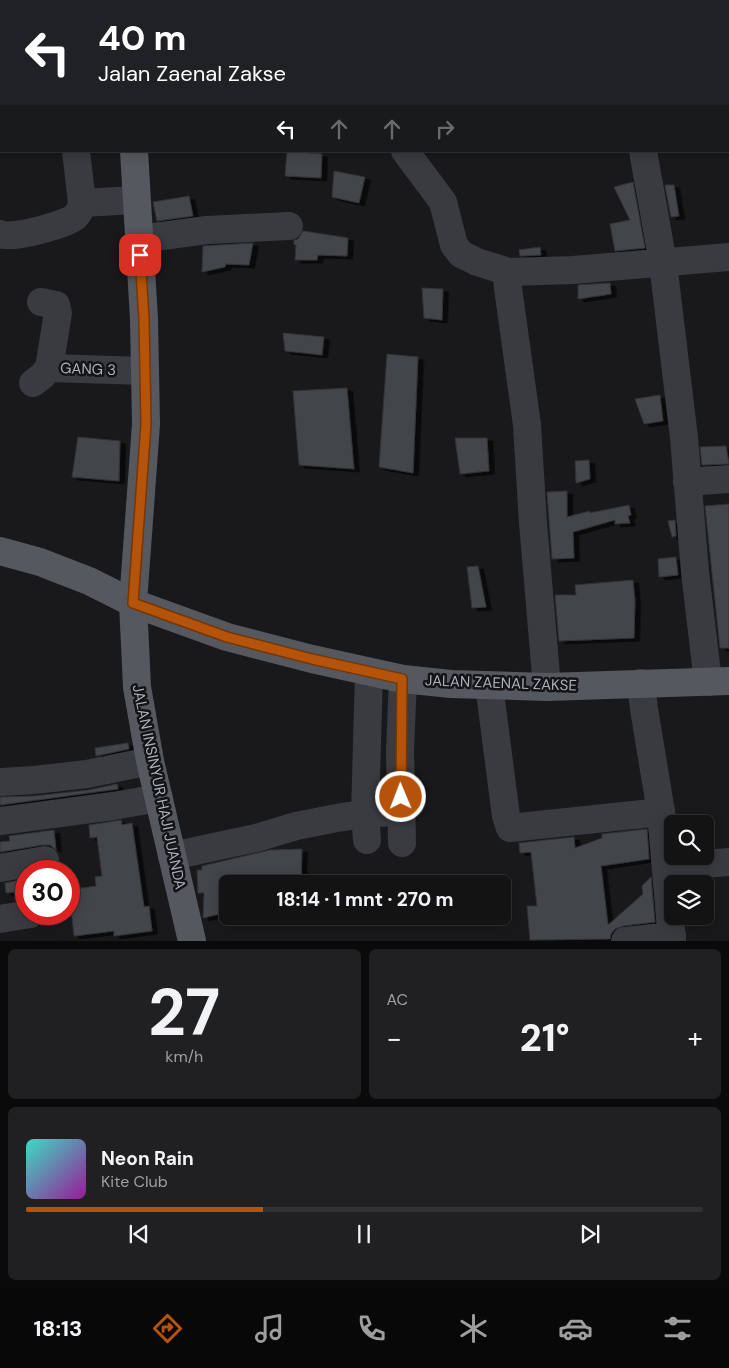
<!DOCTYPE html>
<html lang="id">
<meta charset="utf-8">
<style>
body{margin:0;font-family:"DM Sans",sans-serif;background:#202022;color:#f1f3f6;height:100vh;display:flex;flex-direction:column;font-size:19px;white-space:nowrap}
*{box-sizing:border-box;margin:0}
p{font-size:16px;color:#9d9ea0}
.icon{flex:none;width:28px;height:28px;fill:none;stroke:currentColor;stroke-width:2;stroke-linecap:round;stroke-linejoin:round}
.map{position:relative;height:941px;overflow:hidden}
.panel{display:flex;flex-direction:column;gap:8px;padding:8px;background:#0a0a0b;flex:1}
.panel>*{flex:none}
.banner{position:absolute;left:0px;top:0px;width:730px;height:152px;box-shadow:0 2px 12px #0003,0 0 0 1px #323234;background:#202124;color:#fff;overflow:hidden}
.buttons{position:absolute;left:664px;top:815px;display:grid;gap:10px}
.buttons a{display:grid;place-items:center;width:50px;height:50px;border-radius:8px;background:#131314;box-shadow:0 2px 12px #0003,0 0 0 1px #323234;font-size:25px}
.speed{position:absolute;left:15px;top:860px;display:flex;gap:10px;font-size:25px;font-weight:700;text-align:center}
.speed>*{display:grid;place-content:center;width:65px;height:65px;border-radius:50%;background:#131314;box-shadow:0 2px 12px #0003,0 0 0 1px #323234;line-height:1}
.speed .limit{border:8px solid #d22;background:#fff;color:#111}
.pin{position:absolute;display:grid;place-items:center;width:42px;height:42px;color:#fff;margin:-21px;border-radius:10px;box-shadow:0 2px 8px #0006}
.me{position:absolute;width:55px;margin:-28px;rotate:359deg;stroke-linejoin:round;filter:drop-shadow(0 0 4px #0008)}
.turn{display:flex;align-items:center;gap:18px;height:105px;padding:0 15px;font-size:22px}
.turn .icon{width:65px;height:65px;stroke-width:2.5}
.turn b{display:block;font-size:35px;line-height:42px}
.lanes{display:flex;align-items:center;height:48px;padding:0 15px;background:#0003;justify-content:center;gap:25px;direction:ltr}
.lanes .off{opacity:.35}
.big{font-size:38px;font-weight:800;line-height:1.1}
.panel .tile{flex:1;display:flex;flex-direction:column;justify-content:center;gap:8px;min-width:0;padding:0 18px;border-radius:8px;background:#202022}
.panel .dial{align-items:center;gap:0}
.dial b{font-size:65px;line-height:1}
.song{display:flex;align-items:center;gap:15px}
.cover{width:60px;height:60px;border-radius:8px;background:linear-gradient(135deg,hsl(170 70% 55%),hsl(300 70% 35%))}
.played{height:5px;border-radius:2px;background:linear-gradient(90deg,#b45309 35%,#323234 35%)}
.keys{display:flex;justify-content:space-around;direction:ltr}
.heat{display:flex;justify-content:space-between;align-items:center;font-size:28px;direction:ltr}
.panel .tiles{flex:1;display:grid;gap:8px;grid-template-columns:1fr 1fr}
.tile:last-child{grid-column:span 2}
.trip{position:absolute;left:219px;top:875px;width:292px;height:50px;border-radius:8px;background:#131314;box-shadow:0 2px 12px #0003,0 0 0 1px #323234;font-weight:800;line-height:50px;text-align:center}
.tab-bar{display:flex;height:80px;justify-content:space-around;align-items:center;background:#080808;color:#9d9ea0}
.tab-bar .icon{width:35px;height:35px}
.tab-bar .current{color:#b45309}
.tab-bar b{font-size:22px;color:#f1f3f6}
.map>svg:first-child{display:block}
.building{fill:#434448;stroke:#333337;filter:url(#shadow)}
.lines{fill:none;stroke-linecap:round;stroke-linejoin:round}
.minor{stroke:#3a3b40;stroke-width:28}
.major{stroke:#56585f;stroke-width:28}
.route-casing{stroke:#753606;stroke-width:12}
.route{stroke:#b45309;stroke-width:9}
.labels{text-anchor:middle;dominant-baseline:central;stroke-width:5;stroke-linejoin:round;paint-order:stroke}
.street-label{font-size:15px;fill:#acb0ba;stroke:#141416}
</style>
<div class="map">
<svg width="729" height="941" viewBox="0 0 729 941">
<defs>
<filter id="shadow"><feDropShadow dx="5.5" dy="3" stdDeviation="0" flood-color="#0009"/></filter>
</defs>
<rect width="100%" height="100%" fill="#19191b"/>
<g class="building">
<polygon points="287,151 322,154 321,178 285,176"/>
<polygon points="334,171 365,177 359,203 332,197"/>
<polygon points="633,182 645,248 615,251 610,224 630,220 614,187"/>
<polygon points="665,185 674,185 679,216 671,217"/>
<polygon points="189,196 193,216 157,221 153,202"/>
<polygon points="303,231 348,238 347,256 318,255 317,260 295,260 296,245 294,245 294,240 298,239"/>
<polygon points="253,243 249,265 226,264 225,267 202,272 203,246"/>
<polygon points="540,247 541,255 520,256 519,250"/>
<polygon points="610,283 611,294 578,299 578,285"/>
<polygon points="422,288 443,289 442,320 424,318"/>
<polygon points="283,333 324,337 322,355 285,351"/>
<polygon points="387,354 418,357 413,473 379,467"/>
<polygon points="347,388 354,469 299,465 293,391"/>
<polygon points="660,395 663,421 644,424 635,399"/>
<polygon points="78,437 120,441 119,481 72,477"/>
<polygon points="455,438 487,438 489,471 460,474"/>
<polygon points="726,446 729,464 702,465 700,447"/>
<polygon points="589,460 590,479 576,483 575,461"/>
<polygon points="567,491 567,517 590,511 590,513 629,505 631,515 628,516 630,523 615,524 615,520 573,532 574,558 552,559 547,492"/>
<polygon points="729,504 729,648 720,648 705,506"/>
<polygon points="675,520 676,536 672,537 668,521"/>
<polygon points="676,557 678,575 659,577 658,559"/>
<polygon points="478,566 486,607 472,608 467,567"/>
<polygon points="633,580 635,601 634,638 559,641 555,595 576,595 575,585"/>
<polygon points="128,743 129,749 96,756 95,748"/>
<polygon points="117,784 118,789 0,805 0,797 35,796 89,790"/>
<polygon points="121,820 122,825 132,823 144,907 149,906 152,931 114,936 114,931 74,936 69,890 96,886 95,877 102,876 97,837 90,838 89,825"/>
<polygon points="647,829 649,859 601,866 608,925 643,894 642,886 651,877 655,922 623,926 615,929 611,934 610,939 530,940 527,906 537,906 531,852 520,853 519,843 574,837 575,848 602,838 602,834"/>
<polygon points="54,830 56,850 50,845 42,845 0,852 0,842 10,841 9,836"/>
<polygon points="302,849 301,884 228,884 228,912 203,918 204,893 198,893 197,870 202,870 202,866 270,850"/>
<polygon points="26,879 26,891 6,893 5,883"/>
</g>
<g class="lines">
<g class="minor">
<polyline points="622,0 622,1"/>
<polyline points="76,151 82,203 136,200"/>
<polyline points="405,151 443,202 454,245 461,254 477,262 509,272 573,270 729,257"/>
<polyline points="643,151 663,263 684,438 695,572 708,682"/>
<path d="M0 234C11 240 64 225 75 217 79 213 81 209 82 203"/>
<polyline points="139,239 207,230 289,226"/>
<polyline points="509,272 507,277 508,288 527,425 533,523 547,687"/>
<polyline points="41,302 56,305 58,313 49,368 145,371"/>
<polyline points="33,383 42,376 49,368"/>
<polyline points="687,482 729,479"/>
<polyline points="641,683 644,709 661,812 672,941"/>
<polyline points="489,685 506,816 510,828 661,812"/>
<polyline points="0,782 34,780 87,774 150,761"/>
<polyline points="0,821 113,806 159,798"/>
<polyline points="367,840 365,814 369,672"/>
<polyline points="402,843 400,751 403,679"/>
<polyline points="172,856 256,838 296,826 342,817 375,813 401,812"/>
<polyline points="666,867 729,862"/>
<polyline points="0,868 45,860"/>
<polyline points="0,919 30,914"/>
<polyline points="625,941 672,936"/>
</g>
<g class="major">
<polyline points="137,1 138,0"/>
<polyline points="134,151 144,319 146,424 133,603 137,687 150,761 192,941"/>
<polyline points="0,551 40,562 89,581 133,603 227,637 312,659 403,679 451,684 547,687 729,681"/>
</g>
</g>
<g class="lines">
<defs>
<polyline id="route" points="140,255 144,319 146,424 133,603 227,637 312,659 402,679 401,797"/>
</defs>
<use href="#route" class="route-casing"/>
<use href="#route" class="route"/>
</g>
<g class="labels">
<g class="street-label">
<text transform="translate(88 369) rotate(2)">GANG 3</text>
<text transform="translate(501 683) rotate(2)">JALAN ZAENAL ZAKSE</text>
<text transform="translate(159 787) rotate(78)">JALAN INSINYUR HAJI JUANDA</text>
</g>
</g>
</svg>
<div class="buttons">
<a><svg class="icon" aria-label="search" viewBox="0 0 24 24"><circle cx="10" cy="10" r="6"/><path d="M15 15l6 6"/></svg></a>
<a><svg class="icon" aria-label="layers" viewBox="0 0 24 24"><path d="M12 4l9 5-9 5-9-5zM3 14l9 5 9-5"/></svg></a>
</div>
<div class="speed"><div class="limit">30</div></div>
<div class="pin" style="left:140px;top:255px;background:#d93025"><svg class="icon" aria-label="arrive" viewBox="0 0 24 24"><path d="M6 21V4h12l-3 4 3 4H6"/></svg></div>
<svg class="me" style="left:401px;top:797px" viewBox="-20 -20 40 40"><circle r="17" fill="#b45309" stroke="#fff" stroke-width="3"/><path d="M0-11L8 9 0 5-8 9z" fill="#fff"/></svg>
<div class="trip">18:14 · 1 mnt · 270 m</div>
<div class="banner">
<div class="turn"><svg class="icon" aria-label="left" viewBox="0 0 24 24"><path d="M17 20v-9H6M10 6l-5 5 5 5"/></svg><div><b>40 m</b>Jalan Zaenal Zakse</div></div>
<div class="lanes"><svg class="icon" aria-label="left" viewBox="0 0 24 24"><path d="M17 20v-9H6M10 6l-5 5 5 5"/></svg><svg class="icon off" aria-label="ahead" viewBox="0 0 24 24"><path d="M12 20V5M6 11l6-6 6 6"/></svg><svg class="icon off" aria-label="ahead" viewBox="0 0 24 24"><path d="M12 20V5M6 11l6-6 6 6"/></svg><svg class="icon off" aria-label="right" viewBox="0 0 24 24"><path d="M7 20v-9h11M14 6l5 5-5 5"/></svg></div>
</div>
</div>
<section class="panel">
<div class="tiles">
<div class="tile dial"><b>27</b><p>km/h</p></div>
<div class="tile"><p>AC</p>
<div class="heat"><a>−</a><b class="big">21°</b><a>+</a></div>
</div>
<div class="tile">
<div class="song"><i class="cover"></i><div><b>Neon Rain</b><p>Kite Club</p></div></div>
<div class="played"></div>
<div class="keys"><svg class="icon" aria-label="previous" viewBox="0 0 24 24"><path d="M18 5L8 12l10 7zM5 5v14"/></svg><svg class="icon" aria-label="pause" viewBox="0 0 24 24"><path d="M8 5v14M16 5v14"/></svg><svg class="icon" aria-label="next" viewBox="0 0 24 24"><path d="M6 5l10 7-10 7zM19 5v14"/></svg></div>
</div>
</div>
</section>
<nav class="tab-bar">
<b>18:13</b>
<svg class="icon current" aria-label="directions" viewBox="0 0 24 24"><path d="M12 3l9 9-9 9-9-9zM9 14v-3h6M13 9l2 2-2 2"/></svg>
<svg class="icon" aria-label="music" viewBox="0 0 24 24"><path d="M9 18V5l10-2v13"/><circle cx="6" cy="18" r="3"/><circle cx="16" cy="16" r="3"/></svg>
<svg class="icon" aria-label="phone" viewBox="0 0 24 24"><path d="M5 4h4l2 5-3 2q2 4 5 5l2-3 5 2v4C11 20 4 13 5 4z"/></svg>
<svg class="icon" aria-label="climate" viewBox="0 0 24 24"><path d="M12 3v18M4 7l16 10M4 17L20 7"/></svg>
<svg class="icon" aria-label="car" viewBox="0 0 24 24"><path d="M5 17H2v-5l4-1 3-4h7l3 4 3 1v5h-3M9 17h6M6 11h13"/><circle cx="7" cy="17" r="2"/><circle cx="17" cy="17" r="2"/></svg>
<svg class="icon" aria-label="filters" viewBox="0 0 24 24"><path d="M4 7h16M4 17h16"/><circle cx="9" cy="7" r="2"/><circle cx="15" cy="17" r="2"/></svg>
</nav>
